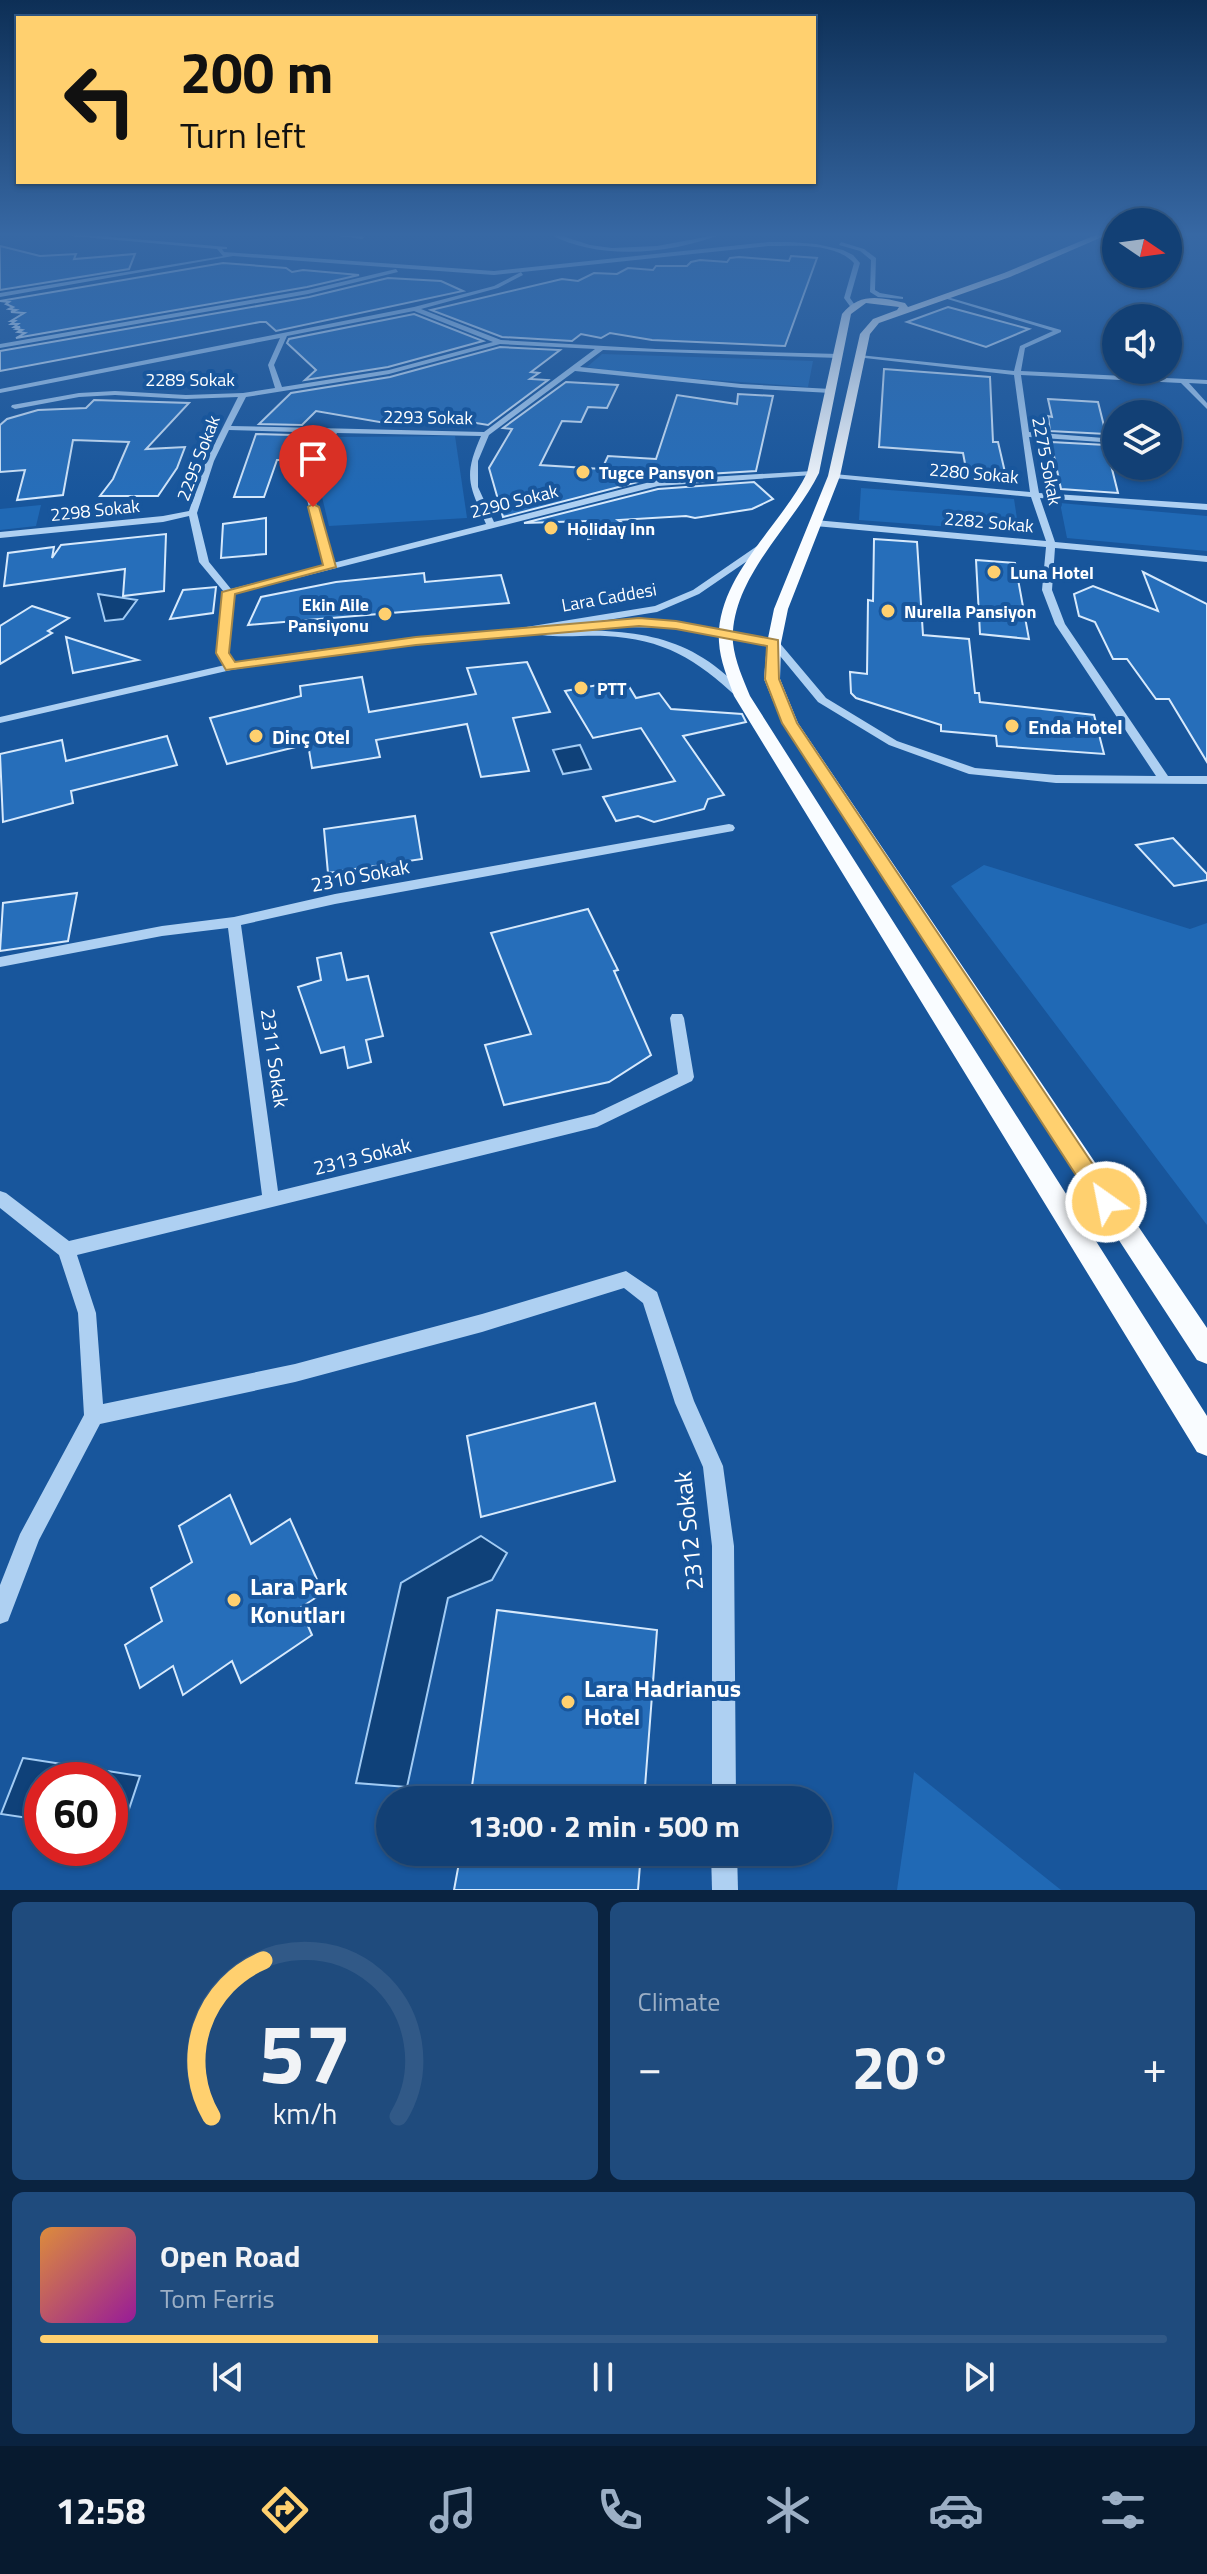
<!DOCTYPE html>
<meta charset="utf-8">
<style>
body{margin:0;font-family:"Titillium Web",sans-serif;background:#1f4b7d;color:#f1f3f6;height:100vh;display:flex;flex-direction:column;font-size:30px;white-space:nowrap}
*{box-sizing:border-box;margin:0}
p{font-size:26px;color:#9cafc5}
.icon{flex:none;width:44px;height:44px;fill:none;stroke:currentColor;stroke-width:2;stroke-linecap:round;stroke-linejoin:round}
.map{position:relative;height:1890px;overflow:hidden}
.panel{display:flex;flex-direction:column;gap:12px;padding:12px;background:#0a2340;flex:1}
.panel>*{flex:none}
.hud{position:absolute;left:16px;top:16px;width:800px;height:168px;border-radius:0px;box-shadow:0 2px 6px #0004,0 0 0 2px #315987;background:#ffd06f;color:#111;overflow:hidden}
.needle{width:52px;rotate:103deg}
.fabs{position:absolute;left:1102px;top:208px;display:grid;gap:16px}
.fabs a{display:grid;place-items:center;width:80px;height:80px;border-radius:50%;background:#124075;box-shadow:0 2px 6px #0004,0 0 0 2px #315987;font-size:40px}
.speed{position:absolute;left:24px;top:1762px;display:flex;gap:16px;font-size:40px;font-weight:700;text-align:center}
.speed>*{display:grid;place-content:center;width:104px;height:104px;border-radius:50%;background:#124075;box-shadow:0 2px 6px #0004,0 0 0 2px #315987;line-height:1}
.speed .limit{border:12px solid #d22;background:#fff;color:#111}
.pin{position:absolute;display:grid;place-items:center;width:68px;height:68px;color:#fff;margin:-82px -34px;border-radius:50% 50% 50% 0;rotate:-45deg;box-shadow:0 0 8px #0007}
.pin .icon{rotate:45deg}
.me{position:absolute;width:88px;margin:-44px;rotate:327deg;stroke-linejoin:round;filter:drop-shadow(0 0 6px #0008)}
.turn{display:flex;align-items:center;gap:28px;height:168px;padding:0 32px;font-size:36px}
.turn .icon{width:104px;height:104px;stroke-width:2.5}
.turn b{display:block;font-size:56px;line-height:68px}
.big{font-size:60px;font-weight:700;line-height:1.1}
.panel .card{flex:1;display:flex;flex-direction:column;justify-content:center;gap:12px;min-width:0;padding:0 28px;border-radius:12px;background:#1f4b7d}
.panel .dial{align-items:center;gap:0}
.dial svg{height:208px;overflow:visible;fill:none;stroke:#315987;stroke-width:7;stroke-linecap:round;text-anchor:middle}
.dial text{fill:#f1f3f6;stroke:none}
.song{display:flex;align-items:center;gap:24px}
.cover{width:96px;height:96px;border-radius:12px;background:linear-gradient(135deg,hsl(30 70% 55%),hsl(300 70% 35%))}
.played{height:8px;border-radius:4px;background:linear-gradient(90deg,#ffd06f 30%,#315987 30%)}
.keys{display:flex;justify-content:space-around;direction:ltr}
.heat{display:flex;justify-content:space-between;align-items:center;font-size:44px;direction:ltr}
.panel .tiles{flex:1;display:grid;gap:12px;grid-template-columns:1fr 1fr}
.card:last-child{grid-column:span 2}
.trip{position:absolute;left:376px;top:1786px;width:456px;height:80px;border-radius:40px;background:#124075;box-shadow:0 2px 6px #0004,0 0 0 2px #315987;font-weight:700;line-height:80px;text-align:center}
.dock{display:flex;height:128px;justify-content:space-around;align-items:center;background:#071a2f;color:#9cafc5}
.dock .icon{width:56px;height:56px}
.dock .on{color:#ffd06f}
.dock b{font-size:36px;color:#f1f3f6}
.map>svg:first-child{display:block}
.green{fill:#2069b5}
.water{fill:#0f4179;stroke:#a1cbf4;stroke-width:2}
.building{fill:#266eba;stroke:#d6e9fc;stroke-width:2}
.lines{fill:none;stroke-linecap:round;stroke-linejoin:round}
.minor{fill:#aed0f2;fill-rule:evenodd}
.major{fill:#f9fcff;fill-rule:evenodd}
.route{fill:#ffd06f;stroke:#a68748;stroke-width:2}
.poi-dot{fill:#ffd06f;stroke:#18569c;stroke-width:3}
.labels{text-anchor:middle;dominant-baseline:central;stroke-width:8;stroke-linejoin:round;paint-order:stroke}
.far-street-label{font-size:18px;fill:#fff;stroke:#18569c}
.far-poi-label{font-size:18px;font-weight:bold;fill:#fff;stroke:#18569c;text-anchor:start}
.poi-label{font-size:20px;font-weight:bold;fill:#fff;stroke:#18569c;text-anchor:start}
.street-label{font-size:20px;fill:#fff;stroke:#18569c}
.near-street-label{font-size:24px;fill:#fff;stroke:#18569c}
.near-poi-label{font-size:24px;font-weight:bold;fill:#fff;stroke:#18569c;text-anchor:start}
</style>
<div class="map">
<svg width="1207" height="1890" viewBox="0 0 1207 1890">
<rect width="100%" height="100%" fill="#18569c"/>
<g class="green">
<polygon points="602,354 813,361 808,387 631,374 587,367"/>
<polygon points="455,436 467,518 329,526 317,476 339,437"/>
<polygon points="861,488 1014,499 1019,532 859,520"/>
<polygon points="1060,503 1207,516 1207,551 1067,538"/>
<polygon points="41,505 36,526 0,530 0,509"/>
<polygon points="984,865 1190,929 1207,923 1207,1225 951,886"/>
<polygon points="914,1772 1061,1890 897,1890"/>
</g>
<g class="water">
<polygon points="98,594 137,600 123,619 105,621"/>
<polygon points="580,745 591,769 563,774 553,750"/>
<polygon points="481,1536 507,1553 492,1580 448,1598 407,1787 356,1783 401,1583"/>
<polygon points="23,1758 140,1776 121,1833 110,1831 110,1780 42,1780 42,1820 1,1814"/>
</g>
<g class="building">
<polygon points="0,246 40,256 76,254 74,259 135,254 129,269 0,290"/>
<polygon points="791,256 817,258 785,346 652,340 610,333 601,338 581,334 572,341 502,337 431,310 562,279 578,281 594,273 617,274 628,268 653,270 656,266 687,266 691,262 700,260 727,262 730,258 739,257 789,261"/>
<polygon points="223,263 286,268 292,272 303,270 359,275 307,287 16,338 25,333 18,332 22,330 16,329 20,327 14,327 18,324 11,324 15,321 11,321 24,313 11,312 16,310 9,309 13,307 6,304 9,302 0,301"/>
<polygon points="388,278 441,281 463,291 276,331 266,322 260,322 0,371 0,351 309,297"/>
<polygon points="948,307 1029,329 986,347 907,322"/>
<polygon points="414,314 483,341 388,367 305,380 316,370 287,343 289,339"/>
<polygon points="500,347 560,350 531,372 539,373 530,379 548,380 488,425 409,412 391,424 316,411 302,425 259,424 291,393 390,377"/>
<polygon points="884,369 990,377 993,442 998,442 1007,481 968,479 963,453 879,447"/>
<polygon points="566,382 618,385 607,408 588,407 581,422 562,421 540,465 602,469 608,456 656,459 677,395 737,404 738,394 773,396 756,471 657,477 503,517 489,468 512,429 503,428"/>
<polygon points="1048,399 1098,402 1106,434 1050,431 1048,416 1052,417"/>
<polygon points="94,400 189,403 146,449 185,447 177,468 158,496 100,496 113,479 129,442 73,440 63,495 17,500 25,470 0,472 0,425 7,419 38,410 86,408"/>
<polygon points="256,434 292,435 284,460 277,460 264,497 234,497"/>
<polygon points="1051,442 1106,445 1118,493 1061,489"/>
<polygon points="754,482 773,499 752,509 695,518 686,516 618,520 632,529 588,539 587,521 524,523 658,489"/>
<polygon points="266,518 266,554 221,558 223,524"/>
<polygon points="166,534 164,591 123,596 125,569 4,586 8,553 54,547 52,558 61,545"/>
<polygon points="874,539 917,542 923,635 969,639 975,693 979,693 980,702 1094,715 1104,754 997,746 996,736 941,731 941,725 856,698 851,693 850,672 867,674 868,600 873,601"/>
<polygon points="976,560 1015,563 1029,639 980,634"/>
<polygon points="1143,572 1207,604 1207,762 1169,699 1156,699 1127,659 1113,659 1095,622 1079,616 1074,594 1093,586 1158,611"/>
<polygon points="424,573 425,582 501,575 509,603 248,625 261,597 336,582"/>
<polygon points="216,587 213,613 170,619 183,590"/>
<polygon points="32,606 69,618 48,631 52,633 0,664 0,626"/>
<polygon points="66,637 138,660 73,673"/>
<polygon points="527,662 550,712 513,718 529,771 481,777 467,724 376,740 380,757 312,768 308,744 227,764 210,718 301,696 300,686 362,677 369,712 476,694 467,668"/>
<polygon points="625,680 636,698 659,693 671,709 742,714 746,722 683,736 724,795 708,799 704,809 654,822 638,816 616,821 603,797 675,781 641,728 593,738 565,691"/>
<polygon points="167,736 177,765 71,791 73,803 3,822 0,754 62,740 66,761"/>
<polygon points="415,816 422,859 328,873 324,829"/>
<polygon points="1173,838 1207,874 1207,880 1174,886 1136,845"/>
<polygon points="77,893 68,941 0,951 3,903"/>
<polygon points="588,909 618,970 614,971 651,1055 609,1082 504,1105 485,1045 531,1034 491,933"/>
<polygon points="341,953 347,980 368,976 383,1036 366,1040 371,1062 348,1068 344,1047 321,1053 298,987 321,980 317,958"/>
<polygon points="595,1403 615,1481 481,1517 467,1436"/>
<polygon points="230,1495 251,1544 290,1519 323,1593 300,1608 312,1635 241,1683 232,1661 183,1695 173,1666 140,1688 125,1645 162,1621 151,1588 192,1562 179,1526"/>
<polygon points="497,1610 657,1630 644,1800 470,1800"/>
<polygon points="461,1852 641,1852 638,1890 454,1890"/>
</g>
<g class="lines">
<g class="minor">
<path d="M50 234H76L227 247V249H222L224 252 494 271 768 242H790L816 244 843 250 853 255 860 263 850 298 857 308 852 309 844 298 854 263C834 242 795 246 768 246L494 275 233 256 0 297V293L223 256 217 249Z"/>
<polygon points="325,234 365,237 362,239"/>
<path d="M549 234H556L590 245 612 248 657 246 722 234C671 254 599 261 549 234Z"/>
<polygon points="841,242 864,249 876,258 875,290 880,293 903,297 903,299 878,297 870,292 871,260 860,251 839,245"/>
<polygon points="396,269 398,272 308,294 0,348 0,344 308,290"/>
<path d="M521 272 523 275 498 288 421 309 501 340 656 349 839 354 842 356 839 358 603 350 580 367 741 384 831 389 835 391 831 393 741 388 575 371 489 435 478 461V487L494 522 658 480 813 471 817 473 813 475 658 486 234 594 228 653 234 663 316 650 514 629 655 606 693 590 763 542H769V546L699 594 657 612 514 635 316 656 231 670 0 723V717L225 665 218 653 224 592 199 562 189 516 163 522 0 538V532L163 516 189 511 206 461 238 397 186 399 115 395 79 397 15 409 11 407 12 405 79 393 115 391 186 395 243 393 275 388 268 365 280 338 0 393V389L414 307 494 286ZM414 311 493 342 389 370 282 387 274 365 287 336ZM500 344 595 349 484 432 231 426 246 397 389 374ZM229 430 329 433 301 478 325 565 231 589 209 562 197 513 214 461ZM337 433 481 436C463 477 469 484 486 524L333 563 309 478Z"/>
<polygon points="944,296 1061,330 1061,332 1025,348 1021,371 1207,380 1207,384 1189,383 1207,403 1207,409 1181,383 1021,375 1029,432 1116,439 1115,443 1029,437 1039,493 1207,504 1207,510 1040,498 1055,542 1207,556 1207,562 1055,548 1052,590 1065,624 1168,776 1207,776 1207,784 1056,783 969,774 889,745 818,702 771,645 676,628 617,627 612,624 617,621 676,622 778,641 826,698 897,741 975,768 1056,775 1156,776 1055,624 1042,590 1046,547 815,526 811,523 815,520 1046,541 1031,497 834,478 830,476 834,474 1030,492 1014,375 856,357 859,355 1014,371 1020,346 1053,331 944,298"/>
<path d="M546 630C629 630 688 629 747 696L746 698H738C696 659 664 639 605 636 585 635 563 638 542 635L541 633Z"/>
<polygon points="729,824 733,825 735,828 733,831 335,904 241,925 278,1191 594,1114 678,1074 670,1018 672,1014 682,1014 684,1018 694,1077 692,1081 597,1127 77,1255 96,1313 103,1404 295,1364 482,1314 626,1271 657,1292 694,1401 723,1466 734,1546 736,1800 712,1800 712,1546 703,1467 675,1403 643,1303 624,1288 482,1332 295,1382 100,1424 39,1540 8,1621 0,1624 0,1585 20,1534 84,1415 78,1313 59,1255 0,1208 0,1191 6,1193 69,1241 262,1195 228,928 162,936 0,967 0,957 162,926 234,917 335,894"/>
<polygon points="711,1852 737,1852 738,1890 712,1890"/>
</g>
<path class="major" d="M1098 234H1109L1010 277 879 323 870 334 840 476 788 609 781 643 780 679 798 723 1207 1328V1364L1197 1360 782 723 764 679 767 643 774 609 828 476 860 334 873 319 897 310 899 307 866 303 851 314 819 473C793 526 729 579 733 643 735 661 743 679 750 696L1207 1416V1456L1197 1452 734 696C728 679 720 661 719 642 715 578 781 526 807 473L842 314C859 292 881 297 905 303L908 307 1004 273Z"/>
</g>
<linearGradient id="sky" x2="0" y2="1"><stop stop-color="#0d2f56"/><stop offset="0.47" stop-color="#3768a4"/><stop offset="1" stop-color="#3768a4" stop-opacity="0"/></linearGradient>
<rect width="1207" height="499" fill="url(#sky)"/>
<polygon class="route" points="313,504 319,507 336,567 235,594 229,653 235,662 416,637 639,618 676,621 778,640 779,679 797,723 1114,1196 1117,1202 1114,1209 1106,1212 1098,1209 782,723 765,679 767,646 676,629 639,626 416,645 226,670 216,653 222,592 323,565 308,507"/>
<g class="poi-dot">
<circle cx="583" cy="472" r="8"/>
<circle cx="551" cy="528" r="8"/>
<circle cx="994" cy="572" r="8"/>
<circle cx="888" cy="611" r="8"/>
<circle cx="385" cy="614" r="8"/>
<circle cx="581" cy="688" r="8"/>
<circle cx="1012" cy="726" r="8"/>
<circle cx="256" cy="736" r="8"/>
<circle cx="234" cy="1600" r="8"/>
<circle cx="568" cy="1702" r="8"/>
</g>
<g class="labels">
<g class="far-street-label">
<text x="190" y="379">2289 Sokak</text>
<text transform="translate(428 417) rotate(1)">2293 Sokak</text>
<text transform="translate(198 458) rotate(-69)">2295 Sokak</text>
<text transform="translate(1047 461) rotate(79)">2275 Sokak</text>
<text transform="translate(974 473) rotate(5)">2280 Sokak</text>
<text transform="translate(514 501) rotate(-14)">2290 Sokak</text>
<text transform="translate(95 510) rotate(-6)">2298 Sokak</text>
<text transform="translate(989 522) rotate(5)">2282 Sokak</text>
<text transform="translate(609 597) rotate(-10)">Lara Caddesi</text>
</g>
<g class="far-poi-label">
<text x="599" y="472">Tugce Pansyon</text>
<text x="567" y="528">Holiday Inn</text>
<text x="1010" y="572">Luna Hotel</text>
<text x="369" y="604" text-anchor="end">Ekin Aile<tspan x="369" dy="21">Pansiyonu</tspan></text>
<text x="904" y="611">Nurella Pansiyon</text>
<text x="597" y="688">PTT</text>
</g>
<g class="poi-label">
<text x="1028" y="726">Enda Hotel</text>
<text x="272" y="736">Dinç Otel</text>
</g>
<g class="street-label">
<text transform="translate(360 875) rotate(-11)">2310 Sokak</text>
<text transform="translate(275 1058) rotate(82)">2311 Sokak</text>
<text transform="translate(362 1156) rotate(-14)">2313 Sokak</text>
</g>
<g class="near-street-label">
<text transform="translate(688 1531) rotate(-96)">2312 Sokak</text>
</g>
<g class="near-poi-label">
<text x="250" y="1586">Lara Park<tspan x="250" dy="28">Konutları</tspan></text>
<text x="584" y="1688">Lara Hadrianus<tspan x="584" dy="28">Hotel</tspan></text>
</g>
</g>
</svg>
<div class="fabs">
<a><svg class="needle" viewBox="-14 -14 28 28"><path d="M0-13l5 13h-10z" fill="#e53935"/><path d="M0 13l5-13h-10z" fill="#9cafc5"/></svg></a>
<a><svg class="icon" aria-label="sound" viewBox="0 0 24 24"><path d="M4 9h4l5-4v14l-5-4H4zM17 9q2 3 0 6"/></svg></a>
<a><svg class="icon" aria-label="layers" viewBox="0 0 24 24"><path d="M12 4l9 5-9 5-9-5zM3 14l9 5 9-5"/></svg></a>
</div>
<div class="speed"><div class="limit">60</div></div>
<div class="pin" style="left:313px;top:507px;background:#d93025"><svg class="icon" aria-label="arrive" viewBox="0 0 24 24"><path d="M6 21V4h12l-3 4 3 4H6"/></svg></div>
<svg class="me" style="left:1106px;top:1202px" viewBox="-20 -20 40 40"><circle r="17" fill="#ffd06f" stroke="#fff" stroke-width="3"/><path d="M0-11L8 9 0 5-8 9z" fill="#fff"/></svg>
<div class="trip">13:00 · 2 min · 500 m</div>
<div class="hud">
<div class="turn"><svg class="icon" aria-label="left" viewBox="0 0 24 24"><path d="M17 20v-9H6M10 6l-5 5 5 5"/></svg><div><b>200 m</b>Turn left</div></div>
</div>
</div>
<section class="panel">
<div class="tiles">
<div class="card dial"><svg viewBox="0 0 100 80">
<path d="M14 69A42 42 0 1 1 86 69"/>
<path d="M14 69A42 42 0 0 1 34 9" stroke="#ffd06f"/>
<text x="50" y="56" font-size="32" font-weight="700">57</text>
<text x="50" y="72" font-size="11">km/h</text>
</svg></div>
<div class="card"><p>Climate</p>
<div class="heat"><a>−</a><b class="big">20°</b><a>+</a></div>
</div>
<div class="card">
<div class="song"><i class="cover"></i><div><b>Open Road</b><p>Tom Ferris</p></div></div>
<div class="played"></div>
<div class="keys"><svg class="icon" aria-label="previous" viewBox="0 0 24 24"><path d="M18 5L8 12l10 7zM5 5v14"/></svg><svg class="icon" aria-label="pause" viewBox="0 0 24 24"><path d="M8 5v14M16 5v14"/></svg><svg class="icon" aria-label="next" viewBox="0 0 24 24"><path d="M6 5l10 7-10 7zM19 5v14"/></svg></div>
</div>
</div>
</section>
<nav class="dock">
<b>12:58</b>
<svg class="icon on" aria-label="directions" viewBox="0 0 24 24"><path d="M12 3l9 9-9 9-9-9zM9 14v-3h6M13 9l2 2-2 2"/></svg>
<svg class="icon" aria-label="music" viewBox="0 0 24 24"><path d="M9 18V5l10-2v13"/><circle cx="6" cy="18" r="3"/><circle cx="16" cy="16" r="3"/></svg>
<svg class="icon" aria-label="phone" viewBox="0 0 24 24"><path d="M5 4h4l2 5-3 2q2 4 5 5l2-3 5 2v4C11 20 4 13 5 4z"/></svg>
<svg class="icon" aria-label="climate" viewBox="0 0 24 24"><path d="M12 3v18M4 7l16 10M4 17L20 7"/></svg>
<svg class="icon" aria-label="car" viewBox="0 0 24 24"><path d="M5 17H2v-5l4-1 3-4h7l3 4 3 1v5h-3M9 17h6M6 11h13"/><circle cx="7" cy="17" r="2"/><circle cx="17" cy="17" r="2"/></svg>
<svg class="icon" aria-label="filters" viewBox="0 0 24 24"><path d="M4 7h16M4 17h16"/><circle cx="9" cy="7" r="2"/><circle cx="15" cy="17" r="2"/></svg>
</nav>
